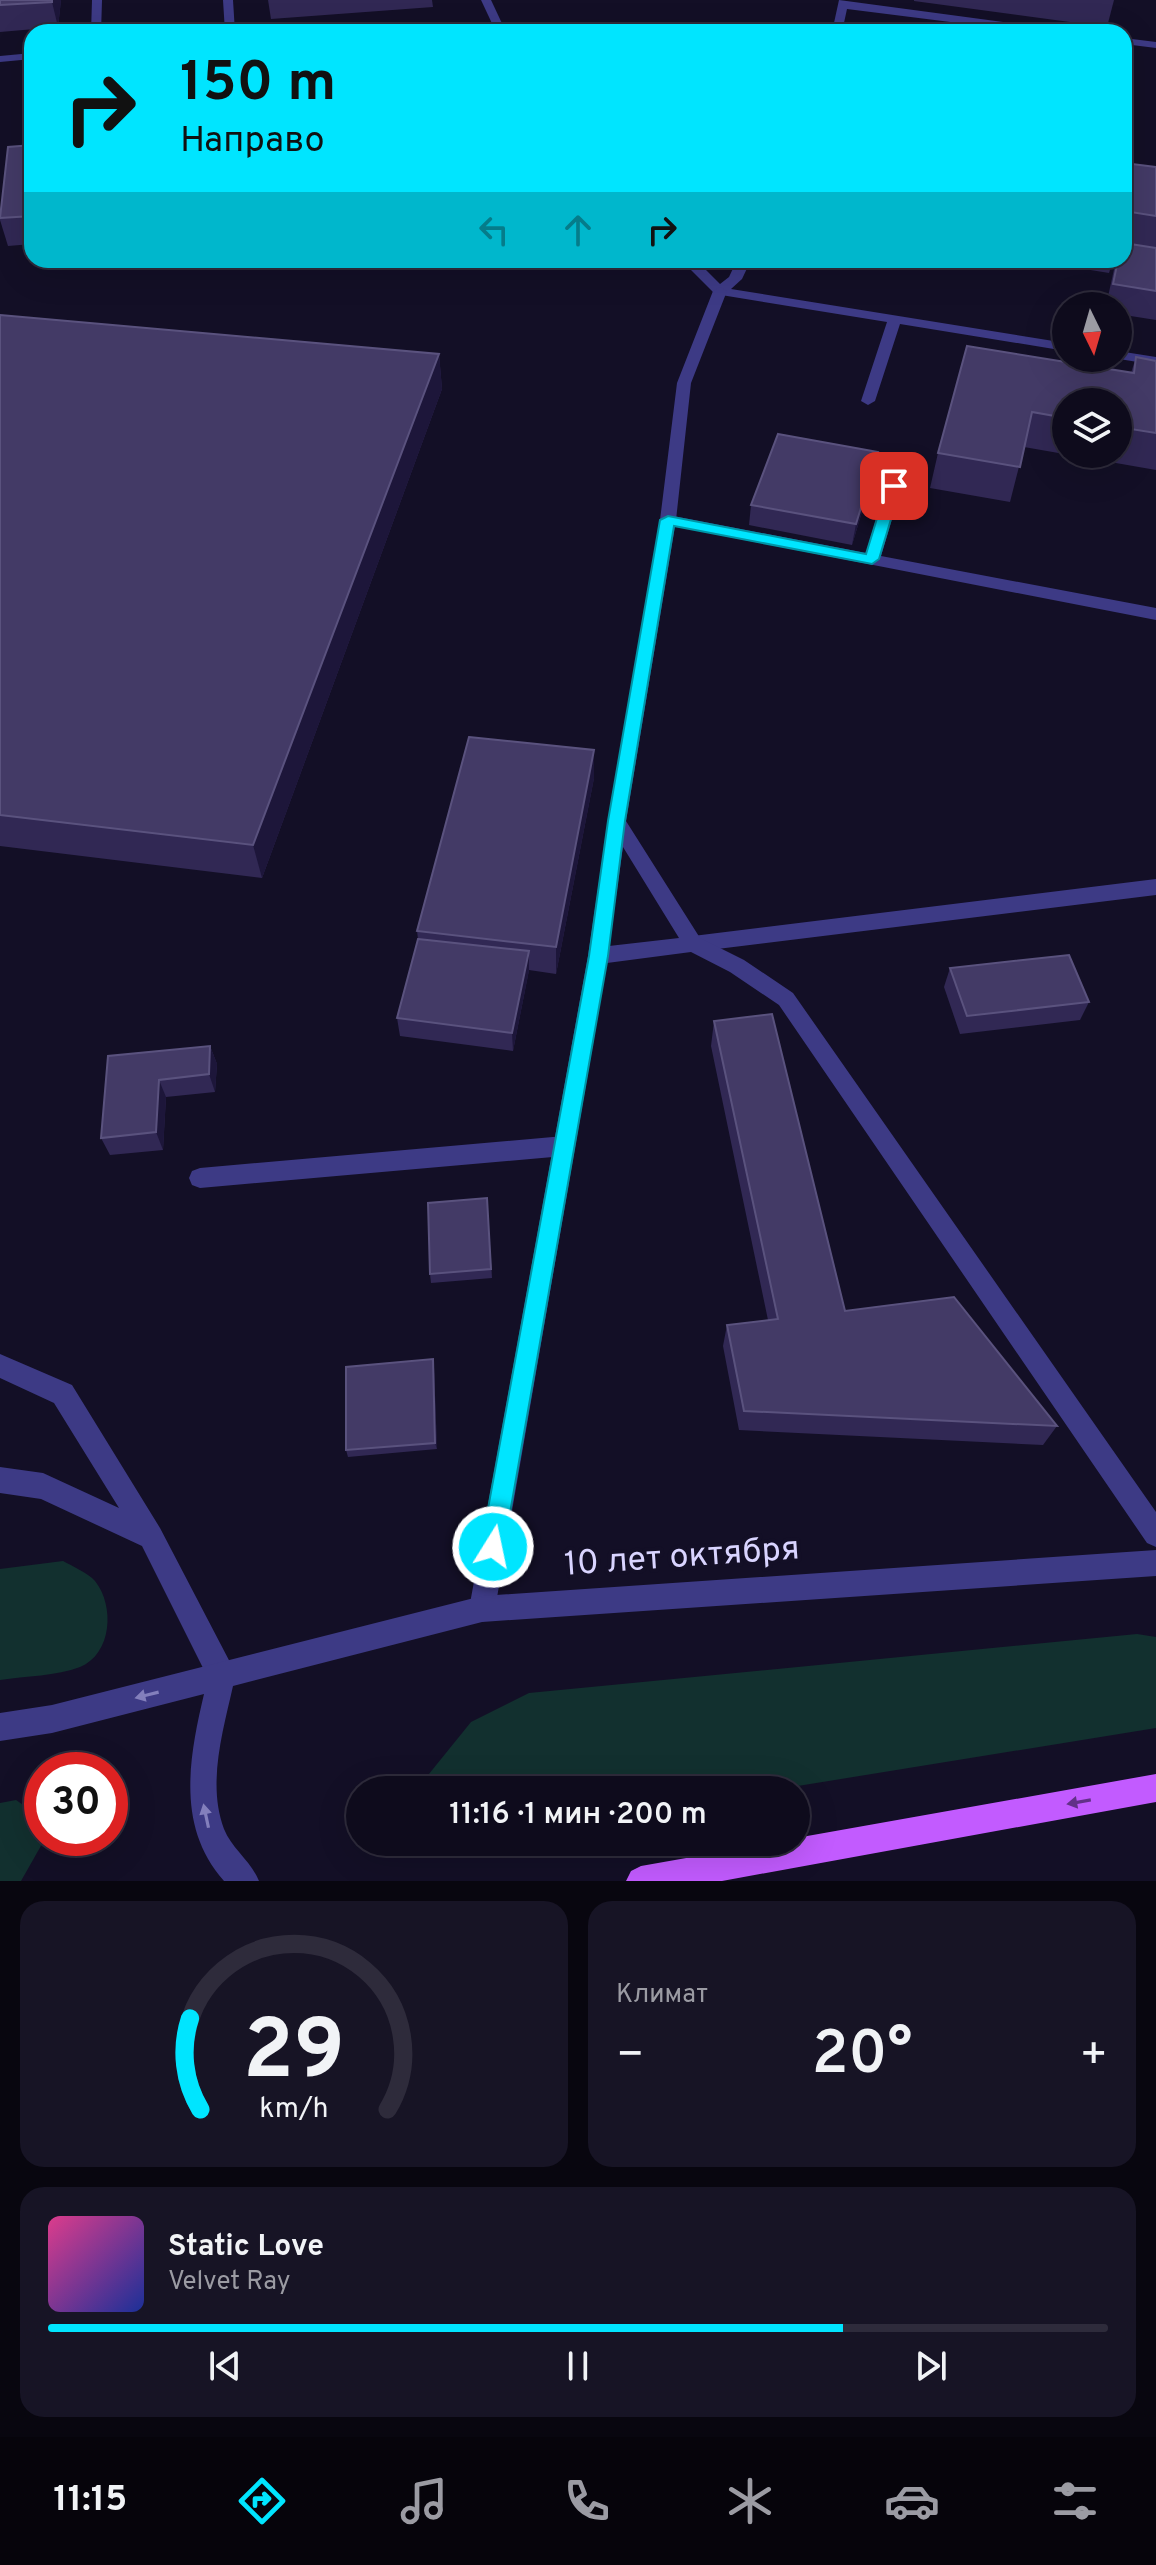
<!DOCTYPE html>
<html lang="ru">
<meta charset="utf-8">
<style>
body{margin:0;font-family:Overpass,sans-serif;background:#171425;color:#f1f3f6;height:100vh;display:flex;flex-direction:column;font-size:30px;white-space:nowrap}
*{box-sizing:border-box;margin:0}
p{font-size:26px;color:#9b9ba3}
.icon{flex:none;width:44px;height:44px;fill:none;stroke:currentColor;stroke-width:2;stroke-linecap:round;stroke-linejoin:round}
.map{position:relative;height:1881px;overflow:hidden}
.panel{display:flex;flex-direction:column;gap:20px;padding:20px;background:#08060f;flex:1}
.panel>*{flex:none}
.hud{position:absolute;left:24px;top:24px;width:1108px;height:244px;border-radius:24px;box-shadow:0 8px 32px #0002,0 0 0 2px #2e2b3b;background:#00e5ff;color:#111;overflow:hidden}
.needle{width:52px;rotate:175deg}
.controls{position:absolute;left:1052px;top:292px;display:grid;gap:16px}
.controls a{display:grid;place-items:center;width:80px;height:80px;border-radius:50%;background:#0e0b1c;box-shadow:0 8px 32px #0002,0 0 0 2px #2e2b3b;font-size:40px}
.speed{position:absolute;left:24px;top:1752px;display:flex;gap:16px;font-size:40px;font-weight:700;text-align:center}
.speed>*{display:grid;place-content:center;width:104px;height:104px;border-radius:50%;background:#0e0b1c;box-shadow:0 8px 32px #0002,0 0 0 2px #2e2b3b;line-height:1}
.speed .limit{border:12px solid #d22;background:#fff;color:#111}
.pin{position:absolute;display:grid;place-items:center;width:68px;height:68px;color:#fff;margin:-34px;border-radius:16px;box-shadow:0 4px 12px #0006}
.me{position:absolute;width:88px;margin:-44px;rotate:10deg;stroke-linejoin:round;filter:drop-shadow(0 0 6px #0008)}
.turn{display:flex;align-items:center;gap:28px;height:168px;padding:0 24px;font-size:36px}
.turn .icon{width:104px;height:104px;stroke-width:2.5}
.turn b{display:block;font-size:56px;line-height:68px}
.lanes{display:flex;align-items:center;height:76px;padding:0 24px;background:#0003;justify-content:center;gap:40px;direction:ltr}
.lanes .off{opacity:.35}
.big{font-size:60px;font-weight:600;line-height:1.1}
.panel .widget{flex:1;display:flex;flex-direction:column;justify-content:center;gap:12px;min-width:0;padding:0 28px;border-radius:24px;background:#171425}
.panel .dial{align-items:center;gap:0}
.dial svg{height:208px;overflow:visible;fill:none;stroke:#2e2b3b;stroke-width:7;stroke-linecap:round;text-anchor:middle}
.dial text{fill:#f1f3f6;stroke:none}
.song{display:flex;align-items:center;gap:24px}
.cover{width:96px;height:96px;border-radius:12px;background:linear-gradient(135deg,hsl(330 70% 55%),hsl(230 70% 35%))}
.played{height:8px;border-radius:4px;background:linear-gradient(90deg,#00e5ff 75%,#2e2b3b 75%)}
.keys{display:flex;justify-content:space-around;direction:ltr}
.heat{display:flex;justify-content:space-between;align-items:center;font-size:44px;direction:ltr}
.panel .tiles{flex:1;display:grid;gap:20px;grid-template-columns:1fr 1fr}
.widget:last-child{grid-column:span 2}
.trip{position:absolute;left:346px;top:1776px;width:464px;height:80px;border-radius:40px;background:#0e0b1c;box-shadow:0 8px 32px #0002,0 0 0 2px #2e2b3b;font-weight:600;line-height:80px;text-align:center}
.tab-bar{display:flex;height:128px;justify-content:space-around;align-items:center;background:#06040b;color:#9b9ba3}
.tab-bar .icon{width:56px;height:56px}
.tab-bar .on{color:#00e5ff}
.tab-bar b{font-size:36px;color:#f1f3f6}
.map>svg:first-child{display:block}
.green{fill:#12302f}
.lines{fill:none;stroke-linecap:round;stroke-linejoin:round}
.service{fill:#3d3a85;fill-rule:evenodd}
.minor{fill:#3d3a85;fill-rule:evenodd}
.tertiary{fill:#3d3a85;fill-rule:evenodd}
.primary{fill:#c25bff;fill-rule:evenodd}
.wall{fill:#312854;fill-rule:evenodd}
.shaded-wall{fill:#1d163a}
.building{fill:#433a66;stroke:#5a527e;stroke-width:2}
.oneway{fill:#837fbc}
.oneway2{fill:#623188}
.route{fill:#00e5ff;stroke:#0095a6;stroke-width:2}
.labels{text-anchor:middle;dominant-baseline:central;stroke-width:8;stroke-linejoin:round;paint-order:stroke}
.near-street-label{font-size:34px;fill:#d9d4ff;stroke:#130f26}
</style>
<div class="map">
<svg width="1156" height="1881" viewBox="0 0 1156 1881">
<rect width="100%" height="100%" fill="#130f26"/>
<g class="green">
<path d="M63 1561C72 1566 88 1573 95 1581 115 1606 112 1654 80 1667 57 1676 25 1676 0 1680V1569Z"/>
<polygon points="1137,1634 1156,1637 1156,1728 773,1790 416,1790 471,1722 529,1693"/>
<polygon points="16,1800 39,1816 42,1844 21,1881 0,1881 0,1803"/>
</g>
<g class="lines">
<g class="service">
<polygon points="92,0 102,0 101,32 91,32"/>
<polygon points="223,0 233,0 235,32 225,32"/>
<polygon points="481,0 491,0 506,32 496,32"/>
<polygon points="839,0 1055,29 1060,32 1029,32 847,9 842,32 832,32"/>
<polygon points="1124,38 1156,42 1156,48 1124,44"/>
<polygon points="32,53 32,59 0,62 0,56"/>
<polygon points="681,260 696,260 720,284 729,277 737,260 751,260 742,279 731,289 1066,343 1066,351 900,324 875,401 868,405 861,401 887,322 715,294"/>
<polygon points="1118,351 1156,357 1156,365 1113,358 1118,358"/>
<polygon points="901,457 909,462 881,556 1156,608 1156,620 668,525 660,520 668,515 866,553 893,462"/>
<polygon points="1156,879 1156,895 693,952 686,950 683,944 686,938 693,936"/>
<polygon points="564,1136 572,1139 575,1146 572,1153 564,1156 200,1188 192,1185 189,1178 192,1171 200,1168"/>
<polygon points="0,1354 72,1385 160,1528 232,1666 236,1676 232,1686 222,1690 212,1686 142,1546 41,1499 0,1493 0,1467 43,1473 119,1508 54,1403 0,1378"/>
</g>
<path class="minor" d="M720 287 727 291 691 383 676 520 626 821 700 938 744 960 793 993 1156 1512V1547L1147 1543 779 1005 730 972 691 952 607 963 495 1609 491 1618 482 1622 473 1618 469 1609 588 956 608 821 660 520 677 383 713 291ZM623 847 679 938 609 946Z"/>
<path class="tertiary" d="M1156 1550V1576L482 1622 233 1686C223 1731 207 1784 224 1829 232 1849 251 1861 259 1881H224C176 1827 189 1758 204 1694L52 1733 0 1741V1713L52 1705 482 1596Z"/>
<polygon class="primary" points="1156,1774 1156,1802 722,1881 626,1881 631,1871 641,1866 776,1842 796,1842 796,1838"/>
</g>
<g class="wall">
<polygon points="0,0 61,0 58,27 0,32"/>
<polygon points="268,0 432,0 433,7 271,19"/>
<polygon points="914,0 1114,0 1107,27 914,1"/>
<polygon points="32,145 32,244 8,246 0,220 0,213"/>
<polygon points="1124,163 1156,167 1156,320 1118,314 1118,306 1106,306 1116,260 1124,260"/>
<polygon points="989,260 1113,260 1109,273 1035,261 1033,267"/>
<polygon points="0,315 439,354 442,389 262,878 0,846"/>
<path d="M967 346 1131 373 1136 357 1156 361V470L1024 447 1010 502 930 488 938 453ZM1066 402H1118V454H1066Z"/>
<polygon points="874,472 852,545 749,525 751,505"/>
<polygon points="594,778 556,974 529,970 513,1051 400,1036 397,1018 418,939 417,931"/>
<polygon points="950,968 1089,1002 1080,1020 960,1034 944,987"/>
<polygon points="714,1021 845,1311 1057,1426 1043,1445 739,1430 723,1346 727,1325 768,1320 711,1046"/>
<polygon points="210,1046 217,1064 215,1092 166,1097 163,1150 110,1155 101,1138 108,1056"/>
<polygon points="487,1198 492,1278 431,1283 430,1274"/>
<polygon points="434,1367 437,1449 348,1457 346,1450"/>
</g>
<g class="shaded-wall">
<polygon points="52,0 61,0 58,27 52,2"/>
<polygon points="439,354 442,389 262,878 253,845"/>
<polygon points="878,452 874,472 852,545 856,524"/>
<polygon points="594,750 594,778 556,974 556,947"/>
<polygon points="529,951 529,970 513,1051 512,1033"/>
<polygon points="210,1046 217,1064 215,1092 209,1074"/>
<polygon points="159,1080 166,1097 163,1150 156,1132"/>
<polygon points="433,1359 434,1367 437,1449 435,1443"/>
</g>
<g class="building">
<polygon points="0,0 52,0 52,2 0,5"/>
<polygon points="32,145 32,216 0,218 8,147"/>
<polygon points="1124,163 1156,167 1156,216 1124,211"/>
<polygon points="1124,243 1156,248 1156,291 1113,284 1118,260 1124,260"/>
<polygon points="0,315 439,354 253,845 0,815"/>
<polygon points="967,346 1134,373 1136,357 1156,361 1156,433 1118,427 1118,402 1066,402 1066,418 1032,412 1020,467 938,453"/>
<polygon points="778,434 878,452 856,524 751,505"/>
<polygon points="469,737 594,750 556,947 417,931"/>
<polygon points="418,939 529,951 512,1033 397,1018"/>
<polygon points="1069,955 1089,1002 967,1016 950,968"/>
<polygon points="772,1014 845,1311 954,1297 1057,1426 744,1411 727,1325 778,1319 714,1021"/>
<polygon points="210,1046 209,1074 159,1080 156,1132 101,1138 108,1056"/>
<polygon points="487,1198 491,1269 430,1274 428,1203"/>
<polygon points="433,1359 435,1443 346,1450 346,1367"/>
</g>
<defs><path id="oneway-solid" d="M-6-.8H1V-3.2L6.5 0L1 3.2V.8H-6Z" transform="scale(2)"/></defs>
<g class="oneway">
<use href="#oneway-solid" transform="translate(147 1695) rotate(166)"/>
<use href="#oneway-solid" transform="translate(206 1816) rotate(-102)"/>
</g>
<use class="oneway2" href="#oneway-solid" transform="translate(1079 1802) rotate(170)"/>
<polygon class="route" points="894,482 901,486 879,559 872,564 674,526 625,821 608,956 504,1547 501,1556 493,1559 484,1556 481,1547 589,956 608,821 660,520 668,516 866,554 887,486"/>
<g class="labels">
<g class="near-street-label">
<text transform="translate(682 1558) rotate(-4)">10 лет октября</text>
</g>
</g>
</svg>
<div class="controls">
<a><svg class="needle" viewBox="-14 -14 28 28"><path d="M0-13l5 13h-10z" fill="#e53935"/><path d="M0 13l5-13h-10z" fill="#9b9ba3"/></svg></a>
<a><svg class="icon" aria-label="layers" viewBox="0 0 24 24"><path d="M12 4l9 5-9 5-9-5zM3 14l9 5 9-5"/></svg></a>
</div>
<div class="speed"><div class="limit">30</div></div>
<div class="pin" style="left:894px;top:486px;background:#d93025"><svg class="icon" aria-label="arrive" viewBox="0 0 24 24"><path d="M6 21V4h12l-3 4 3 4H6"/></svg></div>
<svg class="me" style="left:493px;top:1547px" viewBox="-20 -20 40 40"><circle r="17" fill="#00e5ff" stroke="#fff" stroke-width="3"/><path d="M0-11L8 9 0 5-8 9z" fill="#fff"/></svg>
<div class="trip">11:16 · 1 мин · 200 m</div>
<div class="hud">
<div class="turn"><svg class="icon" aria-label="right" viewBox="0 0 24 24"><path d="M7 20v-9h11M14 6l5 5-5 5"/></svg><div><b>150 m</b>Направо</div></div>
<div class="lanes"><svg class="icon off" aria-label="left" viewBox="0 0 24 24"><path d="M17 20v-9H6M10 6l-5 5 5 5"/></svg><svg class="icon off" aria-label="ahead" viewBox="0 0 24 24"><path d="M12 20V5M6 11l6-6 6 6"/></svg><svg class="icon" aria-label="right" viewBox="0 0 24 24"><path d="M7 20v-9h11M14 6l5 5-5 5"/></svg></div>
</div>
</div>
<section class="panel">
<div class="tiles">
<div class="widget dial"><svg viewBox="0 0 100 80">
<path d="M14 69A42 42 0 1 1 86 69"/>
<path d="M14 69A42 42 0 0 1 10 34" stroke="#00e5ff"/>
<text x="50" y="56" font-size="32" font-weight="700">29</text>
<text x="50" y="72" font-size="11">km/h</text>
</svg></div>
<div class="widget"><p>Климат</p>
<div class="heat"><a>−</a><b class="big">20°</b><a>+</a></div>
</div>
<div class="widget">
<div class="song"><i class="cover"></i><div><b>Static Love</b><p>Velvet Ray</p></div></div>
<div class="played"></div>
<div class="keys"><svg class="icon" aria-label="previous" viewBox="0 0 24 24"><path d="M18 5L8 12l10 7zM5 5v14"/></svg><svg class="icon" aria-label="pause" viewBox="0 0 24 24"><path d="M8 5v14M16 5v14"/></svg><svg class="icon" aria-label="next" viewBox="0 0 24 24"><path d="M6 5l10 7-10 7zM19 5v14"/></svg></div>
</div>
</div>
</section>
<nav class="tab-bar">
<b>11:15</b>
<svg class="icon on" aria-label="directions" viewBox="0 0 24 24"><path d="M12 3l9 9-9 9-9-9zM9 14v-3h6M13 9l2 2-2 2"/></svg>
<svg class="icon" aria-label="music" viewBox="0 0 24 24"><path d="M9 18V5l10-2v13"/><circle cx="6" cy="18" r="3"/><circle cx="16" cy="16" r="3"/></svg>
<svg class="icon" aria-label="phone" viewBox="0 0 24 24"><path d="M5 4h4l2 5-3 2q2 4 5 5l2-3 5 2v4C11 20 4 13 5 4z"/></svg>
<svg class="icon" aria-label="climate" viewBox="0 0 24 24"><path d="M12 3v18M4 7l16 10M4 17L20 7"/></svg>
<svg class="icon" aria-label="car" viewBox="0 0 24 24"><path d="M5 17H2v-5l4-1 3-4h7l3 4 3 1v5h-3M9 17h6M6 11h13"/><circle cx="7" cy="17" r="2"/><circle cx="17" cy="17" r="2"/></svg>
<svg class="icon" aria-label="filters" viewBox="0 0 24 24"><path d="M4 7h16M4 17h16"/><circle cx="9" cy="7" r="2"/><circle cx="15" cy="17" r="2"/></svg>
</nav>
